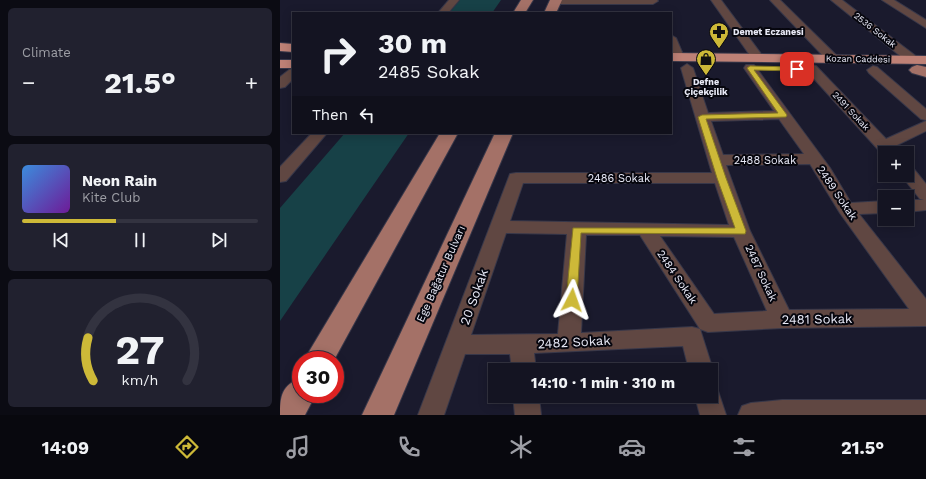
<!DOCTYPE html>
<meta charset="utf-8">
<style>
body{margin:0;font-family:"Work Sans",sans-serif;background:#21212f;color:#f1f3f6;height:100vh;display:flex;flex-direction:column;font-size:15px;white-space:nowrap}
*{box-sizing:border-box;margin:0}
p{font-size:13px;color:#9d9ea5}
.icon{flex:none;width:22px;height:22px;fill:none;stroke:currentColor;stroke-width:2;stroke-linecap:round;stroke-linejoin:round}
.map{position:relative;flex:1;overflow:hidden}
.details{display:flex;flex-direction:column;gap:8px;padding:8px;background:#0b0b13;width:280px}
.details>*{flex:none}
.hud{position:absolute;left:12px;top:12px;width:380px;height:122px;border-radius:0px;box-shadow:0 2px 10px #0003,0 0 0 1px #333340;background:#141422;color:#f1f3f6;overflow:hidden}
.controls{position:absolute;left:598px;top:146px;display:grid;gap:8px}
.controls a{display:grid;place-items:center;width:36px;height:36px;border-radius:0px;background:#141422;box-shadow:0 2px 10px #0003,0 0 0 1px #333340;font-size:20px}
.speed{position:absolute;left:12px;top:351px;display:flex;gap:8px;font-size:20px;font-weight:700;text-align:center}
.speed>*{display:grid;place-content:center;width:52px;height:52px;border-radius:50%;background:#141422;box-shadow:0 2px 10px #0003,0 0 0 1px #333340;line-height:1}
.speed .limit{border:6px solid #d22;background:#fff;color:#111}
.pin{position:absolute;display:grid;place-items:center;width:34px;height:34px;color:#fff;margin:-17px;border-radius:8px;box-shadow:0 2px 6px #0006}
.me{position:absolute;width:44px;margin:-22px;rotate:4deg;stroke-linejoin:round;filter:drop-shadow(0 0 3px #0008)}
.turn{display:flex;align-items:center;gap:14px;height:84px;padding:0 20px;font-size:18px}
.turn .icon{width:52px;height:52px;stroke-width:2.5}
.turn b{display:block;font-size:28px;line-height:34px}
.then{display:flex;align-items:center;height:38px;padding:0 20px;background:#0003;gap:8px;font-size:15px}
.big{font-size:30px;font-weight:700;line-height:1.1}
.details .widget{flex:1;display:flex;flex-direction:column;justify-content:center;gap:6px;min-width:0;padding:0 14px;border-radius:6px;background:#21212f}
.details .dial{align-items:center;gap:0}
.dial svg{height:104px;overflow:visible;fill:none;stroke:#333340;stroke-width:7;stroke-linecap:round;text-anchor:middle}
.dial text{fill:#f1f3f6;stroke:none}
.song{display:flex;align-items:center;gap:12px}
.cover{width:48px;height:48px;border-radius:6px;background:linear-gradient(135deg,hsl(210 70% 55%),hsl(280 70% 35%))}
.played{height:4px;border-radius:2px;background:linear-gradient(90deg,#cdb938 40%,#333340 40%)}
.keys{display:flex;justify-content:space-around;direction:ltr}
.heat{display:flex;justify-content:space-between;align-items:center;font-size:22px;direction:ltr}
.trip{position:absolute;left:208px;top:363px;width:230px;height:40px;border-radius:0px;background:#141422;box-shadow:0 2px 10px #0003,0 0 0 1px #333340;font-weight:700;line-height:40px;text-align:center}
.tab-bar{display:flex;height:64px;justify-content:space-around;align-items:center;background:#08080e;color:#9d9ea5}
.tab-bar .icon{width:28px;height:28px}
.tab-bar .selected{color:#cdb938}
.tab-bar b{font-size:18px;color:#f1f3f6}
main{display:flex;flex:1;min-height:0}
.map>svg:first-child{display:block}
.water{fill:#174147}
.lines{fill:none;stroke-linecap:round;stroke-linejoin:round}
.minor-casing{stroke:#373749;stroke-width:2}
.major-casing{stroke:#373749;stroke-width:2}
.highway-casing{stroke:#373749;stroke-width:2}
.minor{fill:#604742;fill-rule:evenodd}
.major{fill:#a47167;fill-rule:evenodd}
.highway{fill:#be8176;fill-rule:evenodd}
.route{fill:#cdb938;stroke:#857824}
.labels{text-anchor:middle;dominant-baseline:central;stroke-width:4;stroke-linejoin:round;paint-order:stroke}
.far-street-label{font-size:9px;fill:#e9eaf7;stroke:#06060e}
.far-poi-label{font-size:9px;font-weight:bold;fill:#e9eaf7;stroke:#06060e;text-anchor:start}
.street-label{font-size:11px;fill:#e9eaf7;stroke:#06060e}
.near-street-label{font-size:13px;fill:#e9eaf7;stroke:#06060e}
</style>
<main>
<section class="details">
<div class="widget"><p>Climate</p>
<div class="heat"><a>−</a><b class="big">21.5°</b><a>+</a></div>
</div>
<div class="widget">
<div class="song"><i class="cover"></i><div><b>Neon Rain</b><p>Kite Club</p></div></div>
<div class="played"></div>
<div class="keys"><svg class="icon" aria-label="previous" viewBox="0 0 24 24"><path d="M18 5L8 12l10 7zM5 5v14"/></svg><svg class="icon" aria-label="pause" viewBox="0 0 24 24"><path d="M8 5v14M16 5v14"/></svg><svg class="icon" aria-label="next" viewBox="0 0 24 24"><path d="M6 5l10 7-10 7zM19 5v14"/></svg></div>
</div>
<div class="widget dial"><svg viewBox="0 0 100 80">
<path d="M14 69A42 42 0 1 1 86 69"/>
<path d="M14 69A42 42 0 0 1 10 36" stroke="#cdb938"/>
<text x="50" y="56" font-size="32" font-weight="700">27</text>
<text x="50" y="72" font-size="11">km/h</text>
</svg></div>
</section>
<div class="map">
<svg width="646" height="415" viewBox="0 0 646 415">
<rect width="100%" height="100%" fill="#1a1a2d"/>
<g class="water">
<polygon points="180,0 221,0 212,13 169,13"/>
<polygon points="65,133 129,133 0,321 0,208"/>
</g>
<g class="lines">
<defs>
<g id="minor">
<polygon points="169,0 179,0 168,13 158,13"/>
<polygon points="271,0 377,0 378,1 373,4 275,4 272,3"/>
<polygon points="431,0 441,0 484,58 482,61 474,61"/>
<polygon points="490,0 500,0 557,56 559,59 557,62 549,62"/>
<polygon points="551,0 562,0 637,57 639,60 637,63 629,63"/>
<polygon points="602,0 614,0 646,20 646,28"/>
<polygon points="391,35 396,38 404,57 402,59 398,61 392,57"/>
<path d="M407 64 413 68 428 113 494 111 464 68 466 65H474L550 168 571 203 605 201V213L579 214 646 299V326L502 328 428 332 420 329 360 235H306L301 333 412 327 420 329 433 370 431 375V370H409L403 346 254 353 256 370H232L230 354H185L164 415H138L230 174 236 173H432L401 68ZM499 119 524 154 443 155 431 121ZM530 164 560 213 629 309 509 310 470 231 446 165ZM243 183H435L449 225 230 221ZM226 233 287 234 278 334 191 335ZM380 236 454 237 487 311 434 314Z"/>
<polygon points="532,65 536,66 606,139 646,121 646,131 613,147 618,153 605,153 604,156 528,72 526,69 528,66"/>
<polygon points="593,66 597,67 646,109 646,120 641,119 589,73 587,70"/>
<polygon points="13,69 13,79 5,87 0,88 0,77 9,70"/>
<polygon points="32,133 47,133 6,181 0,182 0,167"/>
<polygon points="627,167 633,168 646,184 646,210 627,212 627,200 644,200 640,199 621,175 627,175"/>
<polygon points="431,386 437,388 446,415 420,415 415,396 431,396"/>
<polygon points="233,396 259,396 261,415 235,415"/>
<polygon points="502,400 646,400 646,415 458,415 462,406 471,403"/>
</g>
<g id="major">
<polygon points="241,0 253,0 245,13 233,13"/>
<polygon points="270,0 282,0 276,13 264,13"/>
<polygon points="637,65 646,67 646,77 632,73 629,70 632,67"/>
<polygon points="160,133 178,133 54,360 24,360"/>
<polygon points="215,133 233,133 114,415 82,415"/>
<path d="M21 378V394H36L25 415H0C0 396 2 385 21 378Z"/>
</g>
<g id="highway">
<polygon points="0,43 13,44 13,52 0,51"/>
<polygon points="391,53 646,56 646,64 391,61"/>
<rect x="0" y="60" width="13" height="8"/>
</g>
</defs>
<use href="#minor" class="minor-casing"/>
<use href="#major" class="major-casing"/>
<use href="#highway" class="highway-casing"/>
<use href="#minor" class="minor"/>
<use href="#major" class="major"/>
<use href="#highway" class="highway"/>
</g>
<polygon class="route" points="470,66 517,67 520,69 517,71 474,70 507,115 506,117 426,119 446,178 466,231 465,234 301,233 297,300 292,304 288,303 286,300 293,228 455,228 437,178 418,117 422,115 498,113 467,68"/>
<defs>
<symbol id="pharmacy-pin" viewBox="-11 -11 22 30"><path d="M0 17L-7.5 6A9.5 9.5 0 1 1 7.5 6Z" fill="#cdb938" stroke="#06060e"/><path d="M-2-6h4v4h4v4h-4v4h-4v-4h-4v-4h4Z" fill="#111"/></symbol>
<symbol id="shop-pin" viewBox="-11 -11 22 30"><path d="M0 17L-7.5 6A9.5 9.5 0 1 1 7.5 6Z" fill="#cdb938" stroke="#06060e"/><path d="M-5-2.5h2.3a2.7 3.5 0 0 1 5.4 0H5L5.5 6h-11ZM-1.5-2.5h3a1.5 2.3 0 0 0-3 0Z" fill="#111"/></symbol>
</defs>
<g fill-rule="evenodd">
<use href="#pharmacy-pin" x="428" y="21" width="22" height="30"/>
<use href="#shop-pin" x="415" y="48" width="22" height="30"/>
</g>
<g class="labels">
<g class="far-street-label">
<text transform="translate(595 30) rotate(38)">2536 Sokak</text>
<text transform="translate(578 59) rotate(1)">Kozan Caddesi</text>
<text transform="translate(571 111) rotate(47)">2491 Sokak</text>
</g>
<g class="far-poi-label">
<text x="453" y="32">Demet Eczanesi</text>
<text x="426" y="82" text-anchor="middle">Defne<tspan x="426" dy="10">Çiçekçilik</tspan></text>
</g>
<g class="street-label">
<text x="485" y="160">2488 Sokak</text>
<text x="339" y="178">2486 Sokak</text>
<text transform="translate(557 193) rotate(56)">2489 Sokak</text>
<text transform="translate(481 273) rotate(65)">2487 Sokak</text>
<text transform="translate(161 274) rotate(-66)">Ege Bağatur Bulvarı</text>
<text transform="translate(397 277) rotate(56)">2484 Sokak</text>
</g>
<g class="near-street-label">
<text transform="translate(194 297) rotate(-70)">20 Sokak</text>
<text transform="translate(537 319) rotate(-1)">2481 Sokak</text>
<text transform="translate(294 342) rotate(-3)">2482 Sokak</text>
</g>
</g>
</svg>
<div class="controls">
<a>+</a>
<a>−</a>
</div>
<div class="speed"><div class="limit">30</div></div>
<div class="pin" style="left:517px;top:69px;background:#d93025"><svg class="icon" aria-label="arrive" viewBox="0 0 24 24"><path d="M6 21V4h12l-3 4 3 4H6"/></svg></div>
<svg class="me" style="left:292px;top:300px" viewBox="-20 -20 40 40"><path d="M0-17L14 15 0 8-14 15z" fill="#cdb938" stroke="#fff" stroke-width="4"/></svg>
<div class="trip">14:10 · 1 min · 310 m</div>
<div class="hud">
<div class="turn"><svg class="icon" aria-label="right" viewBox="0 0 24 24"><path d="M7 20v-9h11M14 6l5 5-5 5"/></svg><div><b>30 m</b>2485 Sokak</div></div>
<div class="then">Then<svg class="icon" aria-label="left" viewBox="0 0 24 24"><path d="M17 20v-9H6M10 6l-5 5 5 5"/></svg></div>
</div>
</div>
</main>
<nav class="tab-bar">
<b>14:09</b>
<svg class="icon selected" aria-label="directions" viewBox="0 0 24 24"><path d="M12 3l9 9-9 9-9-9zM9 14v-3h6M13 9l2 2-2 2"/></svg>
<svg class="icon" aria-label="music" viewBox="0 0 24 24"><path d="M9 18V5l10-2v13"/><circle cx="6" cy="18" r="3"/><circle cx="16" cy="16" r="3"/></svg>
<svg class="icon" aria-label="phone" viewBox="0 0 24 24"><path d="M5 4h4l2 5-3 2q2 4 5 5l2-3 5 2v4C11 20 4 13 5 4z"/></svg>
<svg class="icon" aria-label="climate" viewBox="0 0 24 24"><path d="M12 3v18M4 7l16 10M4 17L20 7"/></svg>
<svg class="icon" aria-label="car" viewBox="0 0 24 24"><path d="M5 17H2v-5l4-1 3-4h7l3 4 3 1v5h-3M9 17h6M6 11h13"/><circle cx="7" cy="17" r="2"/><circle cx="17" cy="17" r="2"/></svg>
<svg class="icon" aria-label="filters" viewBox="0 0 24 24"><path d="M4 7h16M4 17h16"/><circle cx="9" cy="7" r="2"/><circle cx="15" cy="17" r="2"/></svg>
<b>21.5°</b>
</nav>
